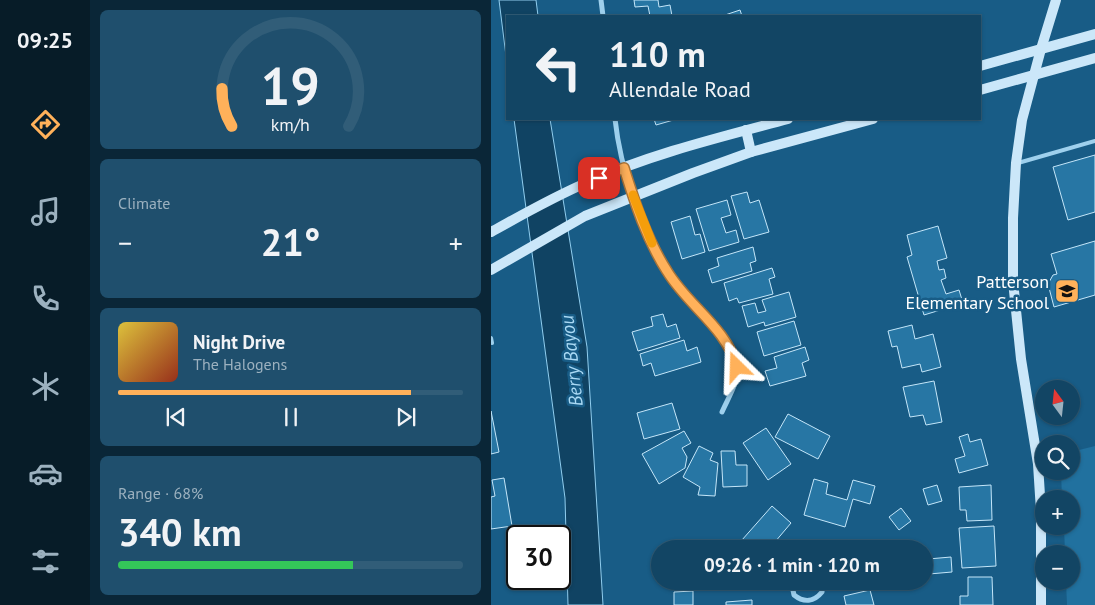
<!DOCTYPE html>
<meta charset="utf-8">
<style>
body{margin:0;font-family:"PT Sans",sans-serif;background:#1f4f6d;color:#f1f3f6;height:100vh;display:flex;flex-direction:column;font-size:19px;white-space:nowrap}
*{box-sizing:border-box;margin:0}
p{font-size:16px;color:#9cb1bf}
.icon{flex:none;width:28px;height:28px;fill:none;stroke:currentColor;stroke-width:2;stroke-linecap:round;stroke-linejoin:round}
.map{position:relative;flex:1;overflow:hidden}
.drawer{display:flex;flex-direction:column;gap:10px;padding:10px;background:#0a2637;width:401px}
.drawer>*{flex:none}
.top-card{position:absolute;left:15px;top:15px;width:475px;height:105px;border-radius:0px;box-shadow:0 1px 4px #0004,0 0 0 1px #315d78;background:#124564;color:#f1f3f6;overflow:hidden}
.needle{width:32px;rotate:345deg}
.buttons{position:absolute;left:544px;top:380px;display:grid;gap:10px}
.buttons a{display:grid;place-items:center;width:45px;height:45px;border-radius:50%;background:#124564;box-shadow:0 1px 4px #0004,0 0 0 1px #315d78;font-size:25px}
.speed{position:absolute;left:15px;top:525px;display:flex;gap:10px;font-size:25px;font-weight:700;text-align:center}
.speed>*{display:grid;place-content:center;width:65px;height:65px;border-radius:50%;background:#124564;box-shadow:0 1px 4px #0004,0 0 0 1px #315d78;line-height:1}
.speed .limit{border:2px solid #111;border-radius:8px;background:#fff;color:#111}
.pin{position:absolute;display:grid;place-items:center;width:42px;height:42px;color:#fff;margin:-21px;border-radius:10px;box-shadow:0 2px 8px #0006}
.me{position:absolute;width:55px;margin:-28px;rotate:338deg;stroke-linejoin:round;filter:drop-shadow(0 0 4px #0008)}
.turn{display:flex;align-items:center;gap:18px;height:105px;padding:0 20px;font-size:22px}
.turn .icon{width:65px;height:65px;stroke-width:2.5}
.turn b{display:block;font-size:35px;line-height:42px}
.big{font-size:38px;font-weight:700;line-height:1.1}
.drawer .widget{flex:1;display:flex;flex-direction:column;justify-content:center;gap:8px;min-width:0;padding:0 18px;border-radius:8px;background:#1f4f6d}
.drawer .dial{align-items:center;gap:0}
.dial svg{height:130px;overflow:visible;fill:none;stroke:#315d78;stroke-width:7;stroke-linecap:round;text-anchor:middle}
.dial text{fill:#f1f3f6;stroke:none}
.song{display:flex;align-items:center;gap:15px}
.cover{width:60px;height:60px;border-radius:8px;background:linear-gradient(135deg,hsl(50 70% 55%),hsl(10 70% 35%))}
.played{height:5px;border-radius:2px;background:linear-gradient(90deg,#ffb15a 85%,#315d78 85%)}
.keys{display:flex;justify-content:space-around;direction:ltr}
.heat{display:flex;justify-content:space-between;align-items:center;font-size:28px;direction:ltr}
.charge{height:8px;border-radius:4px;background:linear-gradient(90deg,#34c759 68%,#315d78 0)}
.trip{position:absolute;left:160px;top:540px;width:282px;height:50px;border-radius:25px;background:#124564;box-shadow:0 1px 4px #0004,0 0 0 1px #315d78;font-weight:700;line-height:50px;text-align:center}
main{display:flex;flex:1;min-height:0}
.tab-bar{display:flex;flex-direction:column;width:90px;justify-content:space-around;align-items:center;background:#071c28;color:#9cb1bf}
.tab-bar .icon{width:35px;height:35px}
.tab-bar .on{color:#ffb15a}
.tab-bar b{font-size:22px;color:#f1f3f6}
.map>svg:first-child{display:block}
.green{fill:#21719f}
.water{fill:#104363;stroke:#91ceef}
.building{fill:#2776a4;stroke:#c4e6f9}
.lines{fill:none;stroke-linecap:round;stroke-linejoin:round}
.lane{stroke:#9ed0ed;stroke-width:4}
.street{stroke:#9ed0ed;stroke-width:5}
.secondary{stroke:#cbe7f9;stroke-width:10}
.route-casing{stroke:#a6733a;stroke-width:12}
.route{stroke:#ffb15a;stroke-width:9}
.slow{stroke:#f59e0b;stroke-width:9}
.labels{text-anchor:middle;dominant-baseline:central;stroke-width:5;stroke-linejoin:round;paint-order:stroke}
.poi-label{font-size:18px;fill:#fff;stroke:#185c86;text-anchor:end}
.water-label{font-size:19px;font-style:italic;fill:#aad9f4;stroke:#185c86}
</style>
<main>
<nav class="tab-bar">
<b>09:25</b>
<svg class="icon on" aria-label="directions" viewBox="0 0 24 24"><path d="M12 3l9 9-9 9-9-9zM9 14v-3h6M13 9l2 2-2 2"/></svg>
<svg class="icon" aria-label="music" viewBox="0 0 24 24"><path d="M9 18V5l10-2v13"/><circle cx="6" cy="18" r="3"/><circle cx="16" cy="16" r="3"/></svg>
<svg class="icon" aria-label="phone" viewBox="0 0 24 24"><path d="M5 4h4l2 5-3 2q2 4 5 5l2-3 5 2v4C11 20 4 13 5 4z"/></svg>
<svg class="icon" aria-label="climate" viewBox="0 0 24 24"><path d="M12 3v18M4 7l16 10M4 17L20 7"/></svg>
<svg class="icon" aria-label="car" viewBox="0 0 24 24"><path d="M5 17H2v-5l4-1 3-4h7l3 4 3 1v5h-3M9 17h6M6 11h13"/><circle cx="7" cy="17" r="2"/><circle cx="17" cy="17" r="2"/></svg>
<svg class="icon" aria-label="filters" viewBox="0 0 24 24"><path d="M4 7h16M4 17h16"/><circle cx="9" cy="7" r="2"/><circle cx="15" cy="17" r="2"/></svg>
</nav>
<section class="drawer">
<div class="widget dial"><svg viewBox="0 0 100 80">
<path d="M14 69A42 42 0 1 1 86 69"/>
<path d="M14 69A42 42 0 0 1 8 46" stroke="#ffb15a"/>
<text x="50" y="56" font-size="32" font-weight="700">19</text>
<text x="50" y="72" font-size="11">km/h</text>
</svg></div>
<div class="widget"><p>Climate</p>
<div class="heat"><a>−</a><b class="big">21°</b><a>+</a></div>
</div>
<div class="widget">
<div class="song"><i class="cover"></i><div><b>Night Drive</b><p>The Halogens</p></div></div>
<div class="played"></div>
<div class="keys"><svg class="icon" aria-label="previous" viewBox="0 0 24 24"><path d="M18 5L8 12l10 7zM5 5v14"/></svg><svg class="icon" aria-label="pause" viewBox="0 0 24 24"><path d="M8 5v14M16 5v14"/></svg><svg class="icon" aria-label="next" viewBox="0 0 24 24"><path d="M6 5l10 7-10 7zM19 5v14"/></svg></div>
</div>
<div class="widget"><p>Range · 68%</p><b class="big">340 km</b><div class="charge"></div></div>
</section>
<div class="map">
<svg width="604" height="605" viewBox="0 0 604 605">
<rect width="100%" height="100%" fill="#185c86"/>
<polygon class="green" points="604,446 604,605 576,605 575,581 580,581 580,554 574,554 573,526 580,526 580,499 571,499 570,471 580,471 580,452"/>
<g class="water">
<polygon points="8,0 45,0 47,16 16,16 16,64"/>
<polygon points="23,119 59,119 96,347 112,605 77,605 74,498"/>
</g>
<g class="building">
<polygon points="143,0 167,0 168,7 179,5 181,16 159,16 157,6 144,7"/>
<polygon points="249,10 251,16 234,16 234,15"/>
<polygon points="163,119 186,119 165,125"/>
<polygon points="604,155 604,212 577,220 562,167"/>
<polygon points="256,192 259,203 268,200 278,232 253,239 240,196"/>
<polygon points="236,200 240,215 230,218 235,233 245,230 248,242 218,251 205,209"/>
<polygon points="199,216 204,235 209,234 214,252 191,259 180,222"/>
<polygon points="447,226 456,258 446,261 448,270 453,269 455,278 450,280 455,294 468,290 472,303 433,315 416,257 421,255 416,235"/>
<polygon points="604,241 604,295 563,307 557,284 562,275 566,274 560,254"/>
<polygon points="262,247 265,261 259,263 261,271 221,283 217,270 228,266 226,258"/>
<polygon points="281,268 284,277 278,279 282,294 248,303 246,298 238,301 233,283"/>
<polygon points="298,292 305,317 274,326 273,322 257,327 251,306 264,303 267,313 275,311 271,300"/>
<polygon points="172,314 176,327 185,324 189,338 147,351 141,332 162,326 160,317"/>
<polygon points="303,321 310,345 273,356 266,332"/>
<polygon points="421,325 424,339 442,334 450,367 431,372 429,364 411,368 406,346 401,347 397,331"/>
<polygon points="193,340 196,351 206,347 210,362 164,376 160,363 152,366 149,354"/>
<polygon points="314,347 318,360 311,363 315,376 279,386 274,371 286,368 283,357"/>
<polygon points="443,381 451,422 435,425 432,415 419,417 412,387"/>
<polygon points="181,403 189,429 153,439 146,413"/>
<polygon points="0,411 8,452 0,454"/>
<polygon points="297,414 339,436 327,459 284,437"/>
<polygon points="275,428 300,464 277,480 252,443"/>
<polygon points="193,431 200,443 191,448 196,457 194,468 168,484 151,454"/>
<polygon points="477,434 479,442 490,439 497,465 468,473 464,459 474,456 468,437"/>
<polygon points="208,446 222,453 219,460 227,463 224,496 207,495 209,487 192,477"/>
<polygon points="230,451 244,451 245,465 256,465 256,486 232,487"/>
<polygon points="13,478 21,526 0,529 0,497 4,496 1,480"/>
<polygon points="323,479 337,483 335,494 356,500 362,480 384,486 379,504 362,499 354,527 313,515"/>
<polygon points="446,485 451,501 437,505 432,489"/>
<polygon points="500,485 501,520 476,521 475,510 469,510 468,487"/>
<polygon points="281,506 300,523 278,549 243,549"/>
<polygon points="410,508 420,521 408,530 398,517"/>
<polygon points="503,526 505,566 471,568 468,528"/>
<polygon points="365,541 371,549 354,549"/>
<polygon points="460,557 461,572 438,574 437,559"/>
<polygon points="477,577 501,577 502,605 469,605 469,596 477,596"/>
<polygon points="379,590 383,605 355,605 353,596"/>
<polygon points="202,591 202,605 183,605 183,592"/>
<polygon points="261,600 261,605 235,605 235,602"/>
</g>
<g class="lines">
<g class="lane">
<polyline points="527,163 604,141"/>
<polyline points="0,338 1,343"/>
</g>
<g class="street">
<polyline points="110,0 112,16"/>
<path d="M124 119C129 165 150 236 177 274 198 302 238 330 246 365 249 380 237 398 231 412"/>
<path d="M300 581 303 595C313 603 323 602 331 592L332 581"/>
</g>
<g class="secondary">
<polyline points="489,66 604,34"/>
<polyline points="489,90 604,58"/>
<polyline points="255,130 260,152"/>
<path d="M0 232C31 215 62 197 95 183 159 154 230 137 297 119"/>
<polyline points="0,270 94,216 202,173 260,152 382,119"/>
<polyline points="550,605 550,511 547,464 530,359 522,281 522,218 525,163 531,120 550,49 565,0"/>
</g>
</g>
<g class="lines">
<defs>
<path id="route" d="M108 178 133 168C144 203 156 240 176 271 197 306 235 327 246 367"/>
</defs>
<use href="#route" class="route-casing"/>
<use href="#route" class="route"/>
<polyline class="slow" points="142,195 161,243"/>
</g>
<defs>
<symbol id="school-square" viewBox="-11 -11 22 22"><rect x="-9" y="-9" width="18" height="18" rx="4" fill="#ffb15a" stroke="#185c86"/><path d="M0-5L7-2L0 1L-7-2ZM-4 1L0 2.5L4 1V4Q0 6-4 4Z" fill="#111"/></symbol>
</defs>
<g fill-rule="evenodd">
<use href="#school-square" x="562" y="277" width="28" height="28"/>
</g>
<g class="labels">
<g class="poi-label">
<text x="558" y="281">Patterson<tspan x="558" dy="21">Elementary School</tspan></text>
</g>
<g class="water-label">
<text transform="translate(80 361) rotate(-96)">Berry Bayou</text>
</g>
</g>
</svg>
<div class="buttons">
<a><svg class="needle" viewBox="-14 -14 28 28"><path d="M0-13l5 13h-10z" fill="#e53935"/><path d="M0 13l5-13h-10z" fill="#9cb1bf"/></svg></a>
<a><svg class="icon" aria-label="search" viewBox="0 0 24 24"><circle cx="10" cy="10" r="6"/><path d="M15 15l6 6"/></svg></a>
<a>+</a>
<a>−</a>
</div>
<div class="speed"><div class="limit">30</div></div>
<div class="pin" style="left:108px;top:178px;background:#d93025"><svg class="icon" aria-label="arrive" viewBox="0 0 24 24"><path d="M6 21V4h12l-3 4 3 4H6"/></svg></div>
<svg class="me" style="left:246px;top:367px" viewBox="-20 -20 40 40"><path d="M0-17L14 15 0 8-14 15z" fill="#ffb15a" stroke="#fff" stroke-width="4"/></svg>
<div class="trip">09:26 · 1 min · 120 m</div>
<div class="top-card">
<div class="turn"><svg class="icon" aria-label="left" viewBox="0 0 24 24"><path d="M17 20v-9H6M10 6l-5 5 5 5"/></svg><div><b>110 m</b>Allendale Road</div></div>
</div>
</div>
</main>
